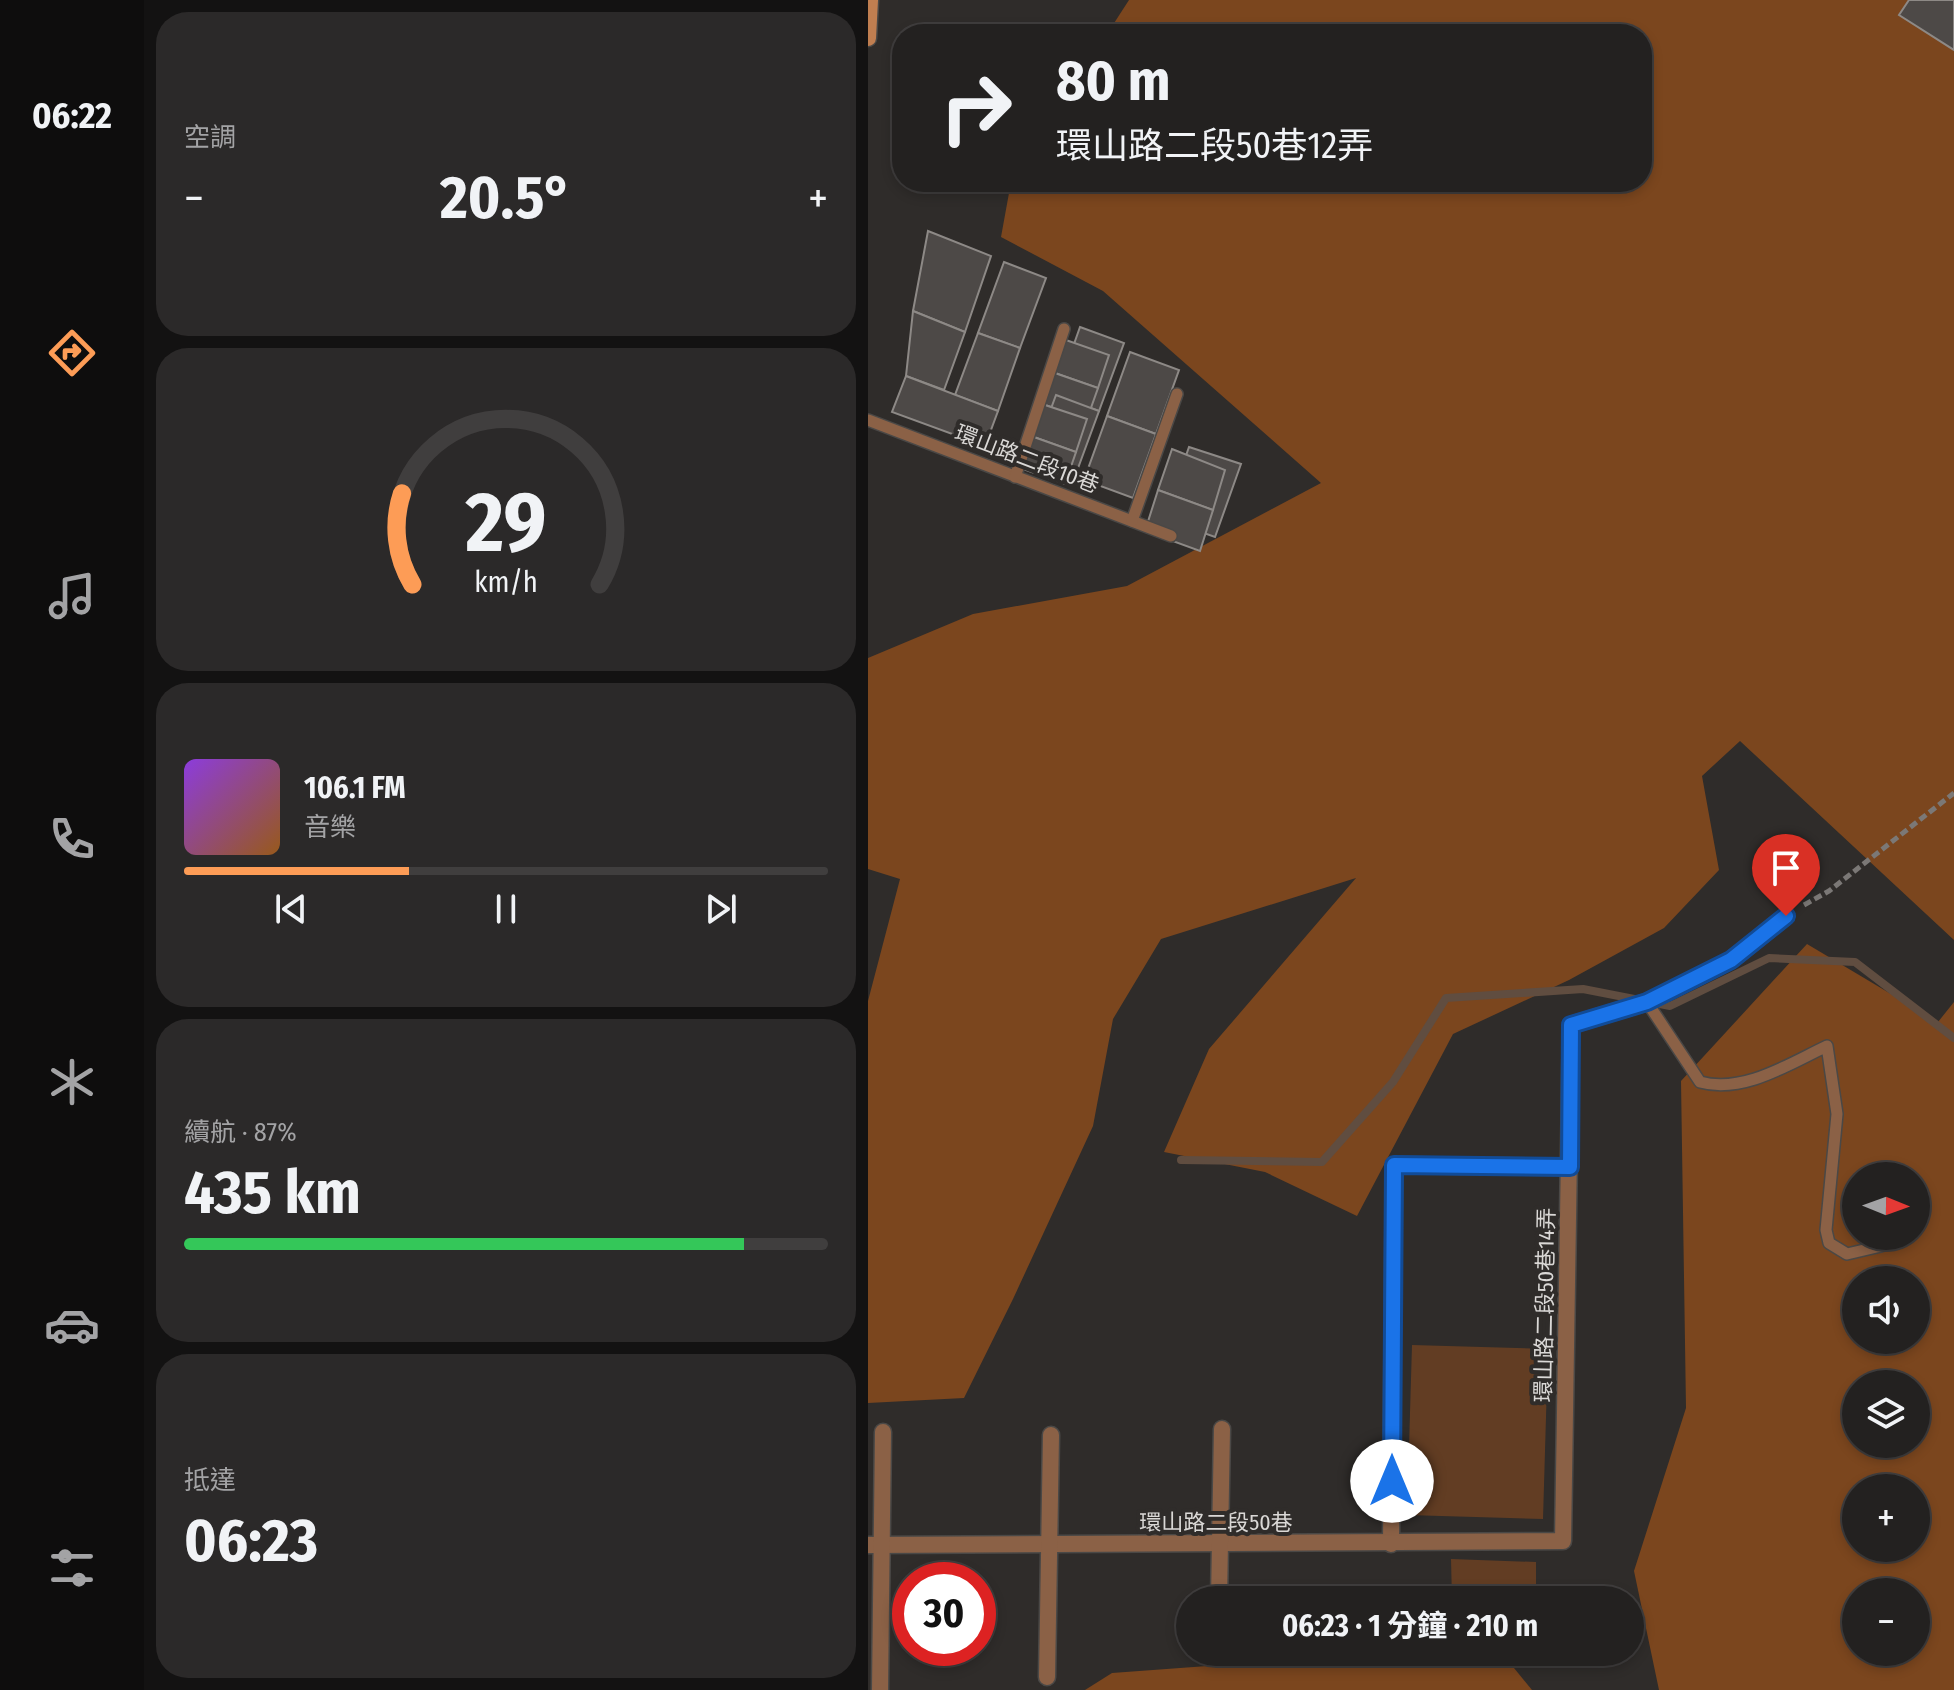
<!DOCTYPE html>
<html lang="zh-TW">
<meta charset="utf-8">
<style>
body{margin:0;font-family:"Fira Sans Condensed","Noto Sans TC",sans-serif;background:#2b2929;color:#f1f3f6;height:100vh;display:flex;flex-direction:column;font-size:30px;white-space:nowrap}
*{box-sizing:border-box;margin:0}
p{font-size:26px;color:#a3a3a5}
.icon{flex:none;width:44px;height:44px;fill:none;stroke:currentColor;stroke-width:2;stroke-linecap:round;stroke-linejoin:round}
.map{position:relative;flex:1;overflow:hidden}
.side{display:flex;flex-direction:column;gap:12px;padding:12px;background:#131212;width:724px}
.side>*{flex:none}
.guide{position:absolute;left:24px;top:24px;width:760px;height:168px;border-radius:32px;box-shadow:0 4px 12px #0003,0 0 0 2px #403e3e;background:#232120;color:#f1f3f6;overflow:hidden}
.needle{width:52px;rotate:91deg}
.controls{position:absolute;left:974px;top:1162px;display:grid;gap:16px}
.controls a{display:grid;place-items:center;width:88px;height:88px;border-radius:50%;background:#232120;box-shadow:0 4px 12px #0003,0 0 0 2px #403e3e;font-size:40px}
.speed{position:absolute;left:24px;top:1562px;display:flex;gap:16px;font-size:40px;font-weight:700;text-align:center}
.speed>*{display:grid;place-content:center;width:104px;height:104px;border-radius:50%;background:#232120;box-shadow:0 4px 12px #0003,0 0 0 2px #403e3e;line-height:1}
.speed .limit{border:12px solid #d22;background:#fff;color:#111}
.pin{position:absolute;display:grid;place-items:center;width:68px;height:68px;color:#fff;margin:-82px -34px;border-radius:50% 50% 50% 0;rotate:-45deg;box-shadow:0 0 8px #0007}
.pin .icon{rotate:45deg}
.me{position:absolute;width:88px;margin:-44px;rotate:0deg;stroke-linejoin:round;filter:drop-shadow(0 0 6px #0008)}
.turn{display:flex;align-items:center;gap:28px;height:168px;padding:0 32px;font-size:36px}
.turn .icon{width:104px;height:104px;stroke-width:2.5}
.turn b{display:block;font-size:56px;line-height:68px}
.big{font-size:60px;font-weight:700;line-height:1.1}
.side .card{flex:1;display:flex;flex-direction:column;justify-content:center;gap:12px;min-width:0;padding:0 28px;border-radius:32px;background:#2b2929}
.side .dial{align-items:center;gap:0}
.dial svg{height:208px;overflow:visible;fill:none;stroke:#403e3e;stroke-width:7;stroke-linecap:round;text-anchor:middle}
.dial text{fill:#f1f3f6;stroke:none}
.song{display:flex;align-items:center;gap:24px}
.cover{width:96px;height:96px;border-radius:12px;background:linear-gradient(135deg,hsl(270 70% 55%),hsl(30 70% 35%))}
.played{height:8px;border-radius:4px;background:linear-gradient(90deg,#fd9c56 35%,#403e3e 35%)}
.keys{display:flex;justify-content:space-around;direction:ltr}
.heat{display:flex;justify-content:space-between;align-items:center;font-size:44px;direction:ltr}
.charge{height:12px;border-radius:6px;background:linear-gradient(90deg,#34c759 87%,#403e3e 0)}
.trip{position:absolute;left:308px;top:1586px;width:468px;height:80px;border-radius:40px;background:#232120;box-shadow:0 4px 12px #0003,0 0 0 2px #403e3e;font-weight:700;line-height:80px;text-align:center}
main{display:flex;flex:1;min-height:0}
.tab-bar{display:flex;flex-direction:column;width:144px;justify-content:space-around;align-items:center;background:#0e0d0d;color:#a3a3a5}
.tab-bar .icon{width:56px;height:56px}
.tab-bar .selected{color:#fd9c56}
.tab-bar b{font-size:36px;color:#f1f3f6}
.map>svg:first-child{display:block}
.green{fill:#623d23}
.forest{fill:#7b461e;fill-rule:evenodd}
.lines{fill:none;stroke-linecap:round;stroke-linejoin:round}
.stream{stroke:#604d40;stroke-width:8}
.building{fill:#4d4947;stroke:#8d8986;stroke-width:2}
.lane-casing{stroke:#4a4846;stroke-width:14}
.street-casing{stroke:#4a4846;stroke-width:19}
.secondary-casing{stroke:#4a4846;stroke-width:19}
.path{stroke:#7b7876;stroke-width:5;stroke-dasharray:8 4;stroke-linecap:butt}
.lane{stroke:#8b6146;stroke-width:11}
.street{stroke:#8b6146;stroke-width:16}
.secondary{stroke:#c07e50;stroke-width:16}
.route-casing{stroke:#114b97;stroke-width:20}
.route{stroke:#1a73e8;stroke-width:14}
.labels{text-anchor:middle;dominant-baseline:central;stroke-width:8;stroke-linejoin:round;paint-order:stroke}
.street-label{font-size:22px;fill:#dad8d6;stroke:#2f2c2a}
</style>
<main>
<nav class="tab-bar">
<b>06:22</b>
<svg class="icon selected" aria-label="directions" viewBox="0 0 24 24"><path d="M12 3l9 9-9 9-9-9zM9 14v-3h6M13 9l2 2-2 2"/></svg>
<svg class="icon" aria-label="music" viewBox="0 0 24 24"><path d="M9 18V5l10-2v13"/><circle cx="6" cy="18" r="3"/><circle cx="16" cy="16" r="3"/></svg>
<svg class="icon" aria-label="phone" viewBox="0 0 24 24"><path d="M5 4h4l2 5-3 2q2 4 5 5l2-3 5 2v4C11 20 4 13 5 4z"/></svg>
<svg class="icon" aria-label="climate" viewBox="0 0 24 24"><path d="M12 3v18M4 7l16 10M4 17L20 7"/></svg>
<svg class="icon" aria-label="car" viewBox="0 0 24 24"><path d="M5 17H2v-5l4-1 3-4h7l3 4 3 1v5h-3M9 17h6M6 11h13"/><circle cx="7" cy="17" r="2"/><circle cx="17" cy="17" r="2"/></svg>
<svg class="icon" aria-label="filters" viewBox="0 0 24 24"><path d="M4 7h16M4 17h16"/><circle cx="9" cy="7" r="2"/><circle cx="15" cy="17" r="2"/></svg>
</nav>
<section class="side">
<div class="card"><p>空調</p>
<div class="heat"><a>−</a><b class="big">20.5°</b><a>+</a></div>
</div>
<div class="card dial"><svg viewBox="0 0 100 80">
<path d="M14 69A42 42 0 1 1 86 69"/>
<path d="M14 69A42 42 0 0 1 10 34" stroke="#fd9c56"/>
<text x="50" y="56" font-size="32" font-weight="700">29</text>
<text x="50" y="72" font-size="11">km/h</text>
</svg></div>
<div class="card">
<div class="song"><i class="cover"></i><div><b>106.1 FM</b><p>音樂</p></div></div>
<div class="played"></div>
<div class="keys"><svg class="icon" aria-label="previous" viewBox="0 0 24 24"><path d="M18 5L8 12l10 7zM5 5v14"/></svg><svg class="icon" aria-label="pause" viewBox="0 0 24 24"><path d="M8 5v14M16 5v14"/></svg><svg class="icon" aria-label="next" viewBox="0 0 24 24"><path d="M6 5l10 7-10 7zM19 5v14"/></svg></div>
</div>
<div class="card"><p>續航 · 87%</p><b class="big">435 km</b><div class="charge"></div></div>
<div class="card"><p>抵達</p><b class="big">06:23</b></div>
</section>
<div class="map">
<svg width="1086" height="1690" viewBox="0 0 1086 1690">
<rect width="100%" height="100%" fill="#2f2c2a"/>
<g class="green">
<polygon points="544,1345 680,1349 675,1519 539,1515"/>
<polygon points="583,1559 668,1562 668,1600 584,1600"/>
</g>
<g class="forest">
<polygon points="261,0 1086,0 1086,940 872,741 834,776 851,870 796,928 701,980 585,1034 489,1216 397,1172 296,1152 341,1049 488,878 293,939 245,1019 225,1126 145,1299 96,1398 0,1403 0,1001 32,879 0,869 0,658 105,614 259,586 453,483 235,291 133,237 143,182 774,182 774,34 239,34"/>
<path d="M939 944 1070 1022 1086 1002V1690H791L766 1571 818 1408 813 1081ZM988 1176H1048V1236H988ZM988 1280H1048V1340H988ZM988 1384H1048V1444H988ZM988 1488H1048V1548H988ZM988 1592H1048V1652H988Z"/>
<polygon points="527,1652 633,1652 664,1690 217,1690 244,1673"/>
</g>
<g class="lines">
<polyline class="stream" points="313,1160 454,1162 525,1082 578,998 715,989 802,1006 901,958 987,962 1086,1038"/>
</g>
<g class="building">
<polygon points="1041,0 1086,0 1086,50 1031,15"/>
<polygon points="60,231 123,256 97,332 45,311"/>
<polygon points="136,262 178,278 152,348 110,333"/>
<polygon points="45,311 97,332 76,390 38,376"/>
<polygon points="212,327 256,343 231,411 188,395"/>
<polygon points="110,333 152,348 130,411 87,395"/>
<polygon points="195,339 241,355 230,388 184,372"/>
<polygon points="262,352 311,370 288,434 239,416"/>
<polygon points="184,372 230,388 219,419 174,404"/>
<polygon points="38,376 130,411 117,446 24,412"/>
<polygon points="188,395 231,411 206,479 163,463"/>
<polygon points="174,404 219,419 208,452 163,436"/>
<polygon points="239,416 288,434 265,498 216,480"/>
<polygon points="163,436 208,452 197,484 152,468"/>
<polygon points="321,447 373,464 347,537 296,519"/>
<polygon points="304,449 357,470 345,510 290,490"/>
<polygon points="290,490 345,510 332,551 277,531"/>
</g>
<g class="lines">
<defs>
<g id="lane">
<polyline points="0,420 303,536"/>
<polyline points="147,477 196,329"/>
<polyline points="264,521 309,394"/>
<path d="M779 1002 832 1082C875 1094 921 1064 959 1046L969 1114 958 1230 961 1243 979 1254 1013 1246"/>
</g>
<g id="street">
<polyline points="523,1544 526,1165 702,1167"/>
<polyline points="0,1545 695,1541 703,1025 779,1002 863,960 918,916"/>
<polyline points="351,1600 354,1429"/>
<polyline points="179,1677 183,1435"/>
<polyline points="12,1690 15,1432"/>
</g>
<polyline id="secondary" points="0,38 2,0"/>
</defs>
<use href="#lane" class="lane-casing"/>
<use href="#street" class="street-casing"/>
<use href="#secondary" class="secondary-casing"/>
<polyline class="path" points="936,905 961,891 1086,793"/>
<use href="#lane" class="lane"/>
<use href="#street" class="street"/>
<use href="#secondary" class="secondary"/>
</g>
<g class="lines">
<defs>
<polyline id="route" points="524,1481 526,1165 702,1167 703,1025 779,1002 863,960 918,916"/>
</defs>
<use href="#route" class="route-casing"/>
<use href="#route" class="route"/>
</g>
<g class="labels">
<g class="street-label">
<text transform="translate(159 459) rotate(21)">環山路二段10巷</text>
<text transform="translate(677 1305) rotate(-89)">環山路二段50巷14弄</text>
<text x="348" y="1522">環山路二段50巷</text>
</g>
</g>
</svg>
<div class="controls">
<a><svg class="needle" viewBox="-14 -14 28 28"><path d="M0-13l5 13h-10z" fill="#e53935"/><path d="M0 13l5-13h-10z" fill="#a3a3a5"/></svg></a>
<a><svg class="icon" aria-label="sound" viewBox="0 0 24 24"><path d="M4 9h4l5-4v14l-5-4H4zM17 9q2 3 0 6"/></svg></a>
<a><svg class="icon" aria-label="layers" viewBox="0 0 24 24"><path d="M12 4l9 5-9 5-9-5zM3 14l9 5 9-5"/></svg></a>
<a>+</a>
<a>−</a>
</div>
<div class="speed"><div class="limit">30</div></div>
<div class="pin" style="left:918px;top:916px;background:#d93025"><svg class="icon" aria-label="arrive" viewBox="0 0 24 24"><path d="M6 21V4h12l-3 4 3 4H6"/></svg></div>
<svg class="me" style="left:524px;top:1481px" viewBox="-20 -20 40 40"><circle r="19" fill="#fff"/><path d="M0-13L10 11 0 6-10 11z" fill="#1a73e8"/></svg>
<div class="trip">06:23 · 1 分鐘 · 210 m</div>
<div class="guide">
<div class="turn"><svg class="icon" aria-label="right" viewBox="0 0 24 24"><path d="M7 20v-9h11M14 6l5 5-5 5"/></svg><div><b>80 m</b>環山路二段50巷12弄</div></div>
</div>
</div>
</main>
